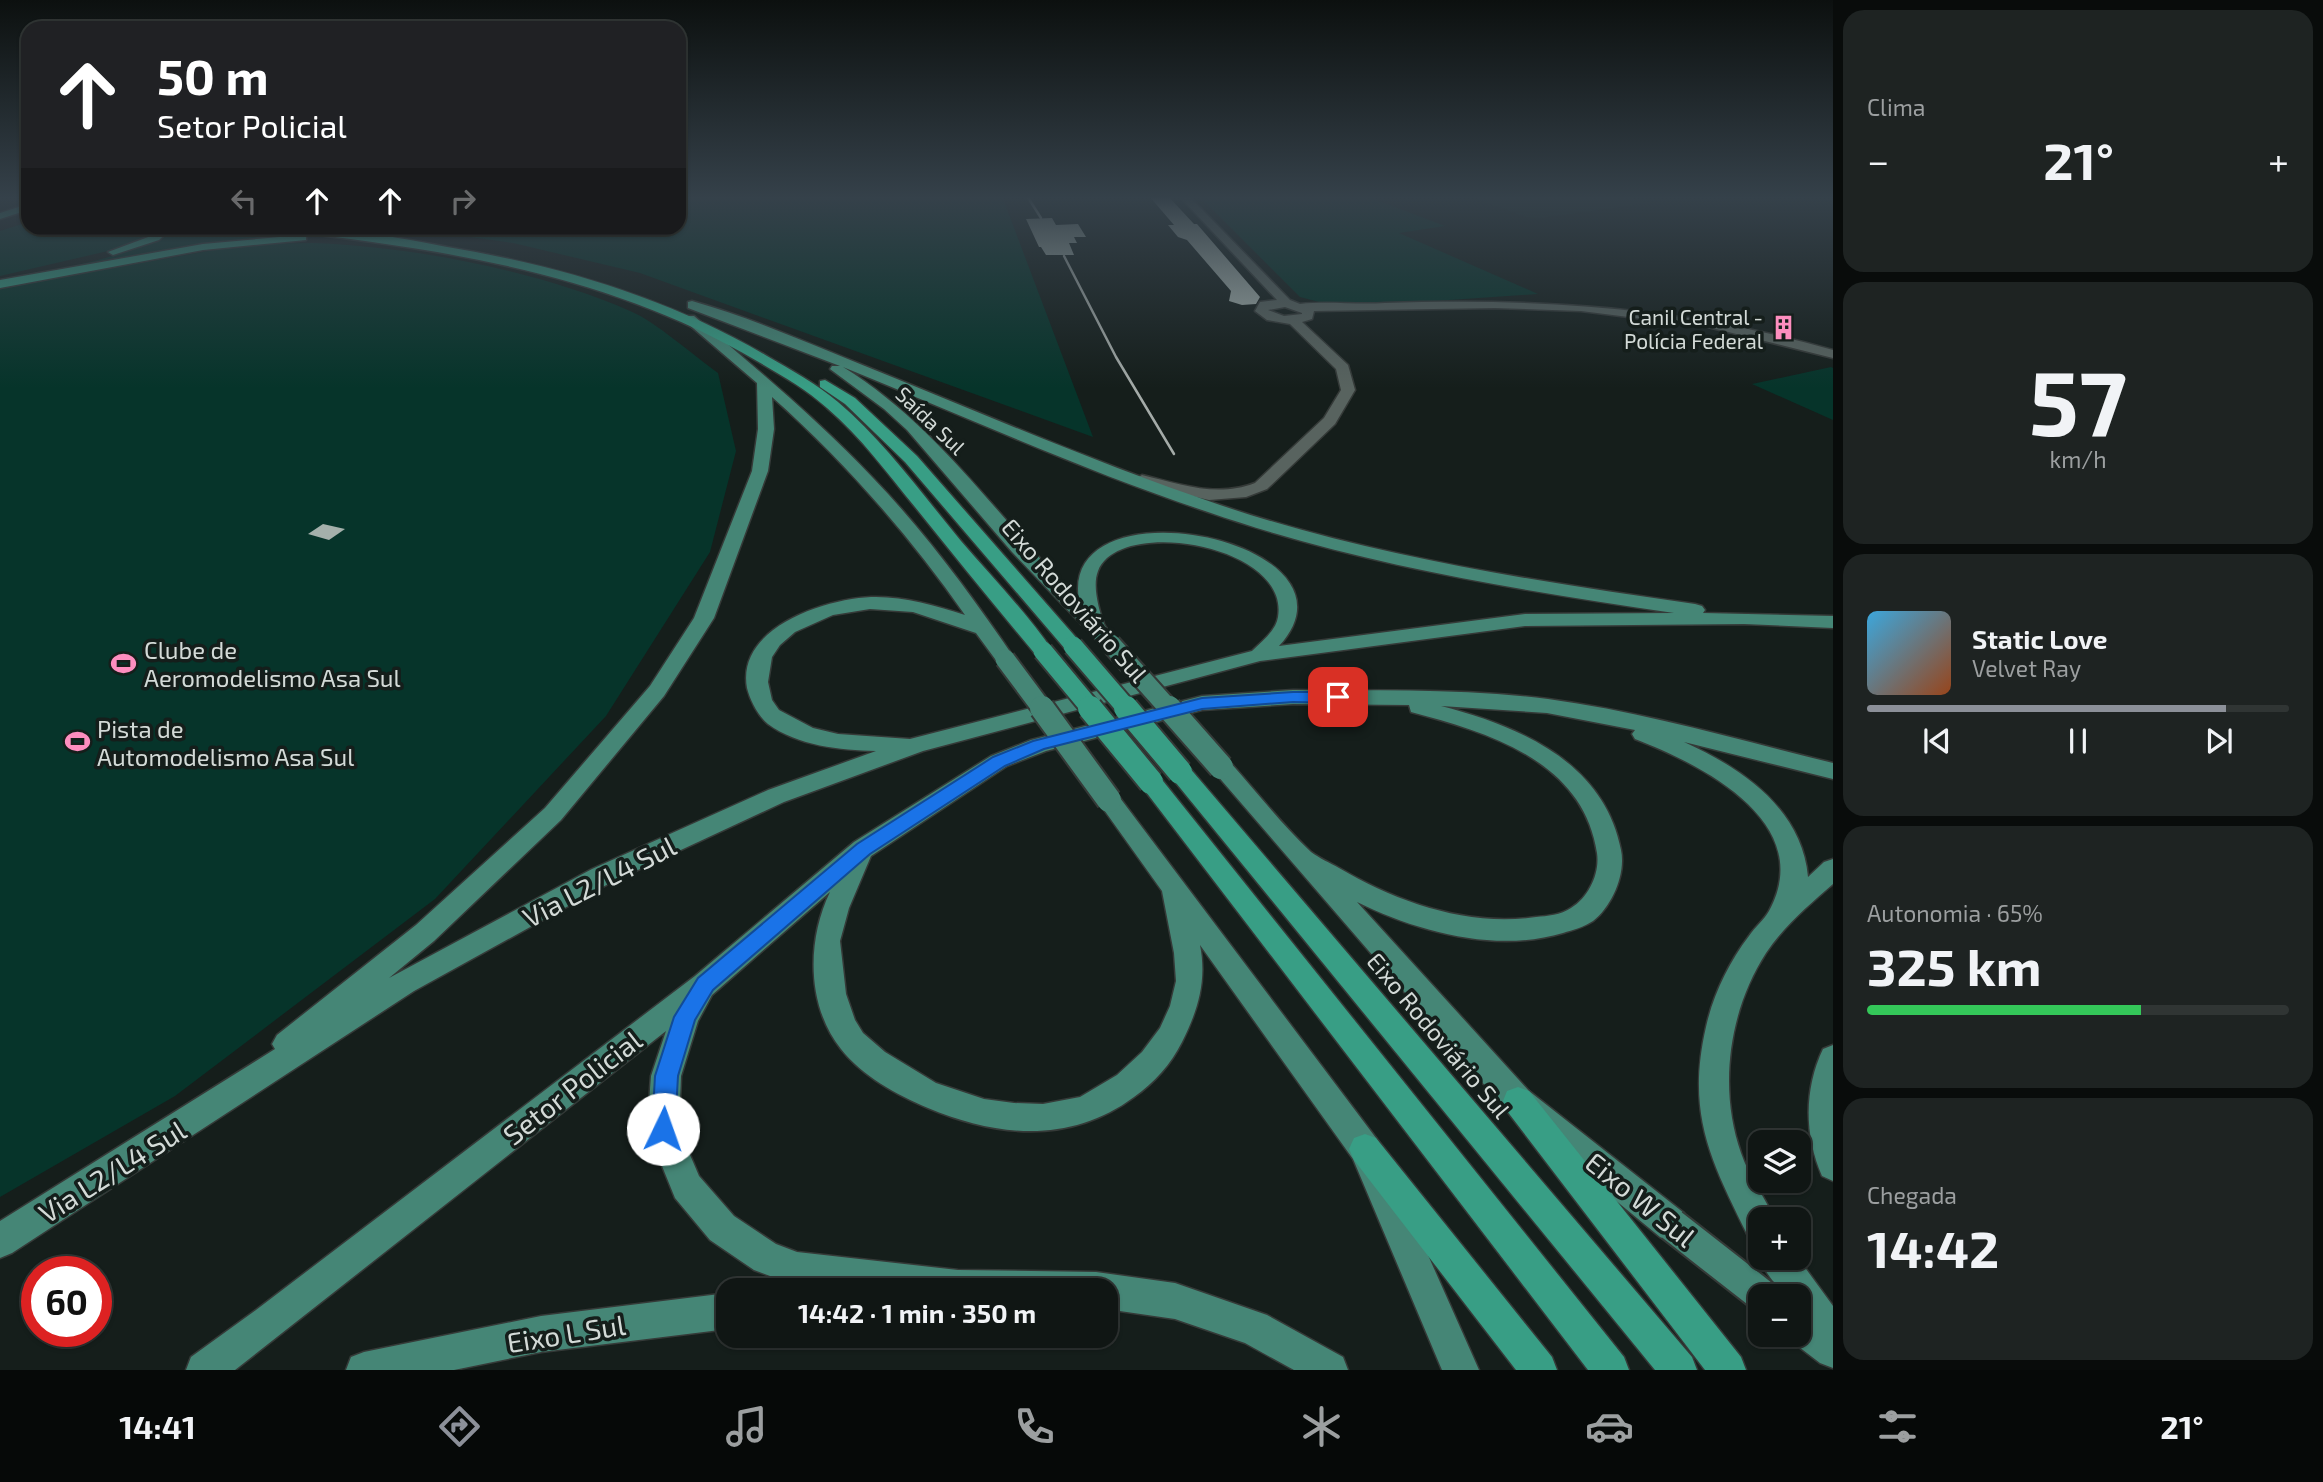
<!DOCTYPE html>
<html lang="pt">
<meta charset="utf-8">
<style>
body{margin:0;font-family:"Exo 2",sans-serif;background:#1e2322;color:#f1f3f6;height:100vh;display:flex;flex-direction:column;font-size:26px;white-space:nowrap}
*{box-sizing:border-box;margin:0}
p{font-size:23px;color:#9c9fa0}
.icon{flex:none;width:38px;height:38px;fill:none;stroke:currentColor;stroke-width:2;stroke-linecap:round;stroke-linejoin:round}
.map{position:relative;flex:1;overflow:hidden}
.panel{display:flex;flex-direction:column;gap:10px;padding:10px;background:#090c0b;width:490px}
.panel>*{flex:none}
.guide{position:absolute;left:21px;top:21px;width:665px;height:214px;border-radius:21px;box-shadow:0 2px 5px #0004,0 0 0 2px #303534;background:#202124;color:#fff;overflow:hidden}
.fabs{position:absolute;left:1748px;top:1130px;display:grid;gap:14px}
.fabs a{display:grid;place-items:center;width:63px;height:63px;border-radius:14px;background:#101614;box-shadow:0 2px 5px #0004,0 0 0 2px #303534;font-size:35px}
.speed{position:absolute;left:21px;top:1256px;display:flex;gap:14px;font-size:35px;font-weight:700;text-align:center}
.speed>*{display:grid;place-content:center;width:91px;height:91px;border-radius:50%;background:#101614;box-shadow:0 2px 5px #0004,0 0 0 2px #303534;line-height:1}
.speed .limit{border:10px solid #d22;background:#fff;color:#111}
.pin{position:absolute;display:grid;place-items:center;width:60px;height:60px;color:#fff;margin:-30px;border-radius:14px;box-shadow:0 4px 10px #0006}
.me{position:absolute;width:77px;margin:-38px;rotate:3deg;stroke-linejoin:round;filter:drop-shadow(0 0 5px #0008)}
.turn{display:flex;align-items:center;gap:24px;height:147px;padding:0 21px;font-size:32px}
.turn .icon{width:91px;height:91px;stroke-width:2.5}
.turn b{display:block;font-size:49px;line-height:60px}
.lanes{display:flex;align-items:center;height:66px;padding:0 21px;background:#0003;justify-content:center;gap:35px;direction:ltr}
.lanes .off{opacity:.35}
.big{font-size:52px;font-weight:700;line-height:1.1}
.panel .tile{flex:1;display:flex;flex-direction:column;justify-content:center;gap:10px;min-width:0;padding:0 24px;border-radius:21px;background:#1e2322}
.panel .dial{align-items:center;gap:0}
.dial b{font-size:91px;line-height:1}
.song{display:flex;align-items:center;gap:21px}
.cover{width:84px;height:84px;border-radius:10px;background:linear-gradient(135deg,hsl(200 70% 55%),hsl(20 70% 35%))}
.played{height:7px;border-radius:4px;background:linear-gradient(90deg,#8c9099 85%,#303534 85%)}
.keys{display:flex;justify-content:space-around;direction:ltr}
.heat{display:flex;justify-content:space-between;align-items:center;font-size:38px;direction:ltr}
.charge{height:10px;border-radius:5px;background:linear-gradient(90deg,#34c759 65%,#303534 0)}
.trip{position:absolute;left:716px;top:1278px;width:402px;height:70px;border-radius:21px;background:#101614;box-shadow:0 2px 5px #0004,0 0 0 2px #303534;font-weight:700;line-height:70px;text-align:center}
.dock{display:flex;height:112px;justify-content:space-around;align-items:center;background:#060908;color:#9c9fa0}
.dock .icon{width:49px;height:49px}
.dock .current{color:#8c9099}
.dock b{font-size:32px;color:#f1f3f6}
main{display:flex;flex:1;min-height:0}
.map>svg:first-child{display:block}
.built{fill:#162722}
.green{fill:#06342a}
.building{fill:#a4b0ab}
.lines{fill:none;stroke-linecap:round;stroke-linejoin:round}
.minor-casing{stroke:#353a38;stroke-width:3}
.major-casing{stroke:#353a38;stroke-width:3}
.highway-casing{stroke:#353a38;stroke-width:3}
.minor{fill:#58635f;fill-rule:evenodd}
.major{fill:#458676;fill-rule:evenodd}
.highway{fill:#389e85;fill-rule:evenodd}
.rail{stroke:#a4aba8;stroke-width:2.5}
.major-bridge-far2-casing{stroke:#353a38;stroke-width:23;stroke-linecap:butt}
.major-bridge-far1-casing{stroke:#353a38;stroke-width:28;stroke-linecap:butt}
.major-bridge-casing{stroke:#353a38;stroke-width:36;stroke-linecap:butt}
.highway-bridge-far1-casing{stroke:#353a38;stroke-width:23;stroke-linecap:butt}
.highway-bridge-casing{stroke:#353a38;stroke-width:28;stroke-linecap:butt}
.major-bridge-far2{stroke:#458676;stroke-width:19}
.major-bridge-far1{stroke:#458676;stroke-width:24}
.major-bridge{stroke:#458676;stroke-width:32}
.highway-bridge-far1{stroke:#389e85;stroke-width:19}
.highway-bridge{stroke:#389e85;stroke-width:24}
.route{fill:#1a73e8;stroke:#114b97;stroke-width:2}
.labels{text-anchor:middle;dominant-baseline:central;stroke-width:7;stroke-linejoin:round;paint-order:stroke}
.far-poi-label{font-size:21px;fill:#d3dad7;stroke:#151e1b;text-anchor:end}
.far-street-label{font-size:21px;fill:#d3dad7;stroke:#151e1b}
.street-label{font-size:24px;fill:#d3dad7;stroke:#151e1b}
.poi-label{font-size:24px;fill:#d3dad7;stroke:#151e1b;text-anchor:start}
.near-street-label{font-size:28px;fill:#d3dad7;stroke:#151e1b}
</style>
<main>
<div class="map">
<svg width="1833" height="1370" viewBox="0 0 1833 1370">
<rect width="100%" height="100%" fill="#151e1b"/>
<polygon class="built" points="1469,196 1617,196 1632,197 1649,203 1541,218 1526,217"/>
<g class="green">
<polygon points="679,196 1002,196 1093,437 640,273 513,243 405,228 679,228"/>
<polygon points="1199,196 1366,196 1445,226 1399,233 1538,294 1435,301 1323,303 1300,297"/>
<polygon points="28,222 28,228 157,229 139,242 121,248 0,276 0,231"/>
<path d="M174 228H227L299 235 221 243 0 281C37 273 153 254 174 228Z"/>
<path d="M312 243C410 246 540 271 630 311 655 321 694 356 718 373L736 451 710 552 606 716 435 899 175 1096 0 1197V288L248 244Z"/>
<polygon points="1833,368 1833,420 1752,384 1831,367"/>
</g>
<g class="building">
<polygon points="1149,196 1168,196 1194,224 1197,224 1260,297 1256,304 1242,305 1229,301 1231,291 1187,240 1178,237 1168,225 1174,225"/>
<polygon points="1052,218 1056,225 1078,224 1086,237 1074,237 1077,243 1069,243 1074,255 1046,255 1041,247 1039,247 1026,219"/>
<polygon points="323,524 345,529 329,540 308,534"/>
</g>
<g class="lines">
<defs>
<path id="minor" d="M1179 196H1189L1290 300 1300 304C1328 301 1357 305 1385 303 1541 298 1683 307 1833 350V358L1708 327 1581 311 1495 308 1314 311 1312 319 1302 322 1348 365 1355 390 1335 424 1267 489 1246 497 1209 500 1136 483 1134 480 1142 475C1180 484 1217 498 1255 483L1324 418 1341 390 1336 369 1290 324 1267 320 1255 311 1260 302 1277 300ZM1285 307 1302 313V314L1284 316 1268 310Z"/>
<g id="major">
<path d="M692 301C749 317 805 342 860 364 979 412 1098 464 1220 505 1374 557 1535 581 1695 604L1702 606 1705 610 1703 613 1833 616V628L1744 624 1525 626 1260 661 923 751 784 802 610 883 414 991 12 1253 0 1258V1221L275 1049 272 1044 277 1035 416 925 545 808 650 686 694 618 752 471 758 429 757 383 686 322V316H694C756 368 817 419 873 478 926 533 972 596 1015 659L1012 663H998L976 633 913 612 870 609 833 615 795 632 780 645 772 657 768 682 772 700 779 710 813 728 838 734 910 739 1252 651C1261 642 1276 631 1278 617 1290 545 1119 516 1098 571 1092 586 1099 610 1104 624 1107 631 1116 637 1121 644L1118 648H1104L1012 552 907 430 884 409 830 369 832 366H840L688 308V302ZM843 367C964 416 1084 471 1208 512 1358 564 1517 590 1674 613L1525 614 1279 646C1375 541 1058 477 1079 600 1001 522 938 425 843 367ZM772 397C845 462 909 535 965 615 934 605 903 596 871 597 826 599 736 627 747 688 750 700 758 716 768 724 798 746 840 750 876 751L768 790 592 869 389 978 434 941 561 820 664 696 714 618 768 471 774 429Z"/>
<path d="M1293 690C1378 691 1464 688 1548 699 1644 712 1739 740 1833 763V779L1684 742C1742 768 1802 809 1808 877L1824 862 1833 859V884C1809 905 1784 926 1766 953 1729 1010 1718 1088 1741 1153 1749 1177 1765 1197 1775 1220H1760V1241L1748 1236C1711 1161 1686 1114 1706 1027 1713 995 1729 962 1749 936 1755 927 1764 920 1769 911 1817 823 1703 765 1635 739L1632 734 1635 730 1547 713 1441 706C1519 726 1604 762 1621 850 1626 874 1612 906 1593 921 1584 927 1573 930 1563 933 1496 953 1418 932 1357 902L1529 1091 1684 1213 1689 1225 1684 1237 1672 1242 1660 1237 1507 1111 1210 767 1213 761 1221 759 1229 761C1256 791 1282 825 1311 852 1319 858 1330 863 1339 868 1397 902 1467 927 1536 917 1547 916 1561 915 1571 908 1589 897 1600 873 1597 853 1583 761 1490 733 1411 712L1409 705 1293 704 1202 710 1046 751 1007 766 871 856 849 908 840 941 846 994 855 1020 863 1033 885 1052 936 1083 984 1099 1014 1103 1043 1104 1080 1097 1117 1075 1142 1052 1160 1028 1170 1006 1176 981 1174 953 1162 891 1097 800 1101 794 1109 792 1117 794 1376 1138 1479 1370H1442L1353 1159 1200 945C1207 981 1198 1010 1182 1042 1171 1064 1154 1083 1134 1097 1071 1144 997 1137 928 1108 897 1095 862 1076 841 1049 806 1005 807 940 830 892L712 995 698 1021 681 1076 679 1129 699 1176 734 1216 776 1244 797 1252 958 1270 1096 1272 1175 1283 1267 1315 1343 1357 1348 1370H1294L1245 1343 1175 1319 1106 1309V1290H829L797 1286 754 1270 710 1240 675 1198 647 1129 651 1076 666 1031 235 1370H186L191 1357 256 1310 695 976 854 842 991 756 1031 740 1202 696Z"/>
<path d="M1833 1045V1181L1822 1176C1804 1135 1804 1089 1823 1049Z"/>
<polygon points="1760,1256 1798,1258 1833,1306 1833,1368 1820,1363 1786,1337 1799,1335 1799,1297 1784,1297 1765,1270"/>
<polygon points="728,1293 728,1329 541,1352 454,1370 346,1370 351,1357 364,1352 541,1316"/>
</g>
<g id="highway">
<polygon points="28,204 28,210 0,219 0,213"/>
<polygon points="161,228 172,228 159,240 113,255 108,252 151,236"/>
<path d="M280 228C331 223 402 239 453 248 564 267 670 299 767 356 791 370 817 384 838 402 885 442 922 494 961 541 992 577 1026 612 1053 651L1050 655H1036C995 606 955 557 915 507 887 473 861 437 827 408 806 389 781 375 757 361 612 275 449 250 285 231Z"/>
<polygon points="302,235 306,236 306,240 203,250 0,288 0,280 203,244"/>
<polygon points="825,380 855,398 917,456 1080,642 1083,646 1080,650 1066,650 905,462 845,404 820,387 820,381"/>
<polygon points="1180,764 1188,766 1692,1357 1697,1370 1655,1370 1172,778 1168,772 1172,766"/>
<polygon points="1151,774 1159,776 1624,1357 1629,1370 1588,1370 1143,788 1139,782 1143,776"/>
<polygon points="1518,1087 1529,1091 1741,1357 1746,1370 1705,1370 1507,1111 1503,1101 1507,1091"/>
<polygon points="1365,1134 1376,1138 1552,1357 1557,1370 1516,1370 1354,1160 1349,1149 1354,1138"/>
</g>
</defs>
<use href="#minor" class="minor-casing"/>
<use href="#major" class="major-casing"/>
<use href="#highway" class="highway-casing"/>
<use href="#minor" class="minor"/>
<use href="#major" class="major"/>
<use href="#highway" class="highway"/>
<g class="rail">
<polyline points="1027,196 1041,218"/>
<polyline points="1064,256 1116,357 1174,454"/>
</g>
<defs>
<g id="major-bridge-far2">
<polyline points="1111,644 1170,710"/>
<polyline points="1005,659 1043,710"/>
</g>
<g id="major-bridge-far1">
<polyline points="1042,708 1109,800"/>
<polyline points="1169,708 1221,767"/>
</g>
<polyline id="major-bridge" points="1672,1225 1764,1297"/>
<g id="highway-bridge-far1">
<polyline points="1073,646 1128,710"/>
<polyline points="1043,651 1092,710"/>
</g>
<g id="highway-bridge">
<polyline points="1090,708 1151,782"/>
<polyline points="1126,708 1180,772"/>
</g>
</defs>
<use href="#major-bridge-far2" class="major-bridge-far2-casing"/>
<use href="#major-bridge-far1" class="major-bridge-far1-casing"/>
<use href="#major-bridge" class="major-bridge-casing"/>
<use href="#highway-bridge-far1" class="highway-bridge-far1-casing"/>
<use href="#highway-bridge" class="highway-bridge-casing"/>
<use href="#major-bridge-far2" class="major-bridge-far2"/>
<use href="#major-bridge-far1" class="major-bridge-far1"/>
<use href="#major-bridge" class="major-bridge"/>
<use href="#highway-bridge-far1" class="highway-bridge-far1"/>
<use href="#highway-bridge" class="highway-bridge"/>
</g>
<linearGradient id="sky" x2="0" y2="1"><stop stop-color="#0c100f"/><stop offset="0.51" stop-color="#35414a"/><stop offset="1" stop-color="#35414a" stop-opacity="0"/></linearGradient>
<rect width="1833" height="388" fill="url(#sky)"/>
<polygon class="route" points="1293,692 1338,692 1346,697 1338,703 1293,702 1202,709 1044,749 1005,766 870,854 713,990 695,1020 678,1076 675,1129 672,1137 663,1140 655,1137 652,1129 655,1076 674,1017 698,978 857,844 993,757 1033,741 1202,698"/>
<defs>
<symbol id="building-bare" viewBox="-9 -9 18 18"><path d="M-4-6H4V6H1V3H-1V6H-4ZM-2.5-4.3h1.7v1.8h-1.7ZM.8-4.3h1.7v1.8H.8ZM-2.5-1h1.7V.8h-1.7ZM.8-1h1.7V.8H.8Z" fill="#fd8ebf" stroke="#151e1b" stroke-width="2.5" paint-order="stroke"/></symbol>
<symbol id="stadium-bare" viewBox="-9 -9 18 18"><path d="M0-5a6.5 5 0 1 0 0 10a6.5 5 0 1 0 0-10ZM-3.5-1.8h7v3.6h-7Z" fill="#fd8ebf" stroke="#151e1b" stroke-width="2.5" paint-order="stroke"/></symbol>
</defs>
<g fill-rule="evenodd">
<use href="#building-bare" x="1766" y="310" width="35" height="35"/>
<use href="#stadium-bare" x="106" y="646" width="35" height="35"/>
<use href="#stadium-bare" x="60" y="724" width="35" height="35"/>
</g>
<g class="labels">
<g class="far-poi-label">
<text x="1763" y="316">Canil Central -<tspan x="1763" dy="24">Polícia Federal</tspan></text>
</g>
<g class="far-street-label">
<text transform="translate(931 420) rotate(44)">Saída Sul</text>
</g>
<g class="street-label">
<text transform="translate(1075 600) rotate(49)">Eixo Rodoviário Sul</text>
<text transform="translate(1439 1035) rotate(50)">Eixo Rodoviário Sul</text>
</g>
<g class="poi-label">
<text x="144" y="649">Clube de<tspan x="144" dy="28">Aeromodelismo Asa Sul</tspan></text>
<text x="97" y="728">Pista de<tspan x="97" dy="28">Automodelismo Asa Sul</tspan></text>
</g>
<g class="near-street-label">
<text transform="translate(599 881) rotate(-27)">Via L2/L4 Sul</text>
<text transform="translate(572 1087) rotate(-38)">Setor Policial</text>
<text transform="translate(112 1171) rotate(-32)">Via L2/L4 Sul</text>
<text transform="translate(1641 1199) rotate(39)">Eixo W Sul</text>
<text transform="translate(566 1333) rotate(-9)">Eixo L Sul</text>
</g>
</g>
</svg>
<div class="fabs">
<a><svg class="icon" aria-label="layers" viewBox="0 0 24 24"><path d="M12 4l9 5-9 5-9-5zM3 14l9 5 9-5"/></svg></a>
<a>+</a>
<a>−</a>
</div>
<div class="speed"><div class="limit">60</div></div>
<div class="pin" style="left:1338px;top:697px;background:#d93025"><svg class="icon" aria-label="arrive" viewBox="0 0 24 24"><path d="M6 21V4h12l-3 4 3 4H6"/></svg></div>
<svg class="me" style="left:663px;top:1129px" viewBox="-20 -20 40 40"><circle r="19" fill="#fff"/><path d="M0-13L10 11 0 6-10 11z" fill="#1a73e8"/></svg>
<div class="trip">14:42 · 1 min · 350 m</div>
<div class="guide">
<div class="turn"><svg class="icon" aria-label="ahead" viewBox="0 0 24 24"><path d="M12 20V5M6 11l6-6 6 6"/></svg><div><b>50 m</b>Setor Policial</div></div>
<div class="lanes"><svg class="icon off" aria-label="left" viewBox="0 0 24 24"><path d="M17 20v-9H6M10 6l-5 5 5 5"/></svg><svg class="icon" aria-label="ahead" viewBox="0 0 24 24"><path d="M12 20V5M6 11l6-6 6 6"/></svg><svg class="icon" aria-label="ahead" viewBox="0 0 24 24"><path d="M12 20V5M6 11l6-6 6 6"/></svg><svg class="icon off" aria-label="right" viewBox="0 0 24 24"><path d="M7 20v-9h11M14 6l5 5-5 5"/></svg></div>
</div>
</div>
<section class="panel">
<div class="tile"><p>Clima</p>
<div class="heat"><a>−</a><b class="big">21°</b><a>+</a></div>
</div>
<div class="tile dial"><b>57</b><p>km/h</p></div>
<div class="tile">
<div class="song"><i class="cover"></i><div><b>Static Love</b><p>Velvet Ray</p></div></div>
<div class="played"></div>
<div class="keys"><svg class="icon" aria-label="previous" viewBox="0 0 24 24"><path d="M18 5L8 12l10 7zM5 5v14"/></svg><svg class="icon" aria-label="pause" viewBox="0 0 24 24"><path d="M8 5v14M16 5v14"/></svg><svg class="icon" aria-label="next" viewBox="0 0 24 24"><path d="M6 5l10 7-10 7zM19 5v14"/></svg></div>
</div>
<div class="tile"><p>Autonomia · 65%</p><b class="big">325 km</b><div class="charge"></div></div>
<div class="tile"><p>Chegada</p><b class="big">14:42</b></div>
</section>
</main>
<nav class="dock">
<b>14:41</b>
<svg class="icon current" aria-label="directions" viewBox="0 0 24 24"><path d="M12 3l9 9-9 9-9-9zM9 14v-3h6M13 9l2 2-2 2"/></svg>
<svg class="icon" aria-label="music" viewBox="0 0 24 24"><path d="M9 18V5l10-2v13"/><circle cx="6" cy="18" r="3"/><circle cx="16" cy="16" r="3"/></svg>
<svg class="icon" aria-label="phone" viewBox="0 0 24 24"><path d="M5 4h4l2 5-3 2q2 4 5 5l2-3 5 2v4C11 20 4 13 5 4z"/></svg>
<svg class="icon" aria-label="climate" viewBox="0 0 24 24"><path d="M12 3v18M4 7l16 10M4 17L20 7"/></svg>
<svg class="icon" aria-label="car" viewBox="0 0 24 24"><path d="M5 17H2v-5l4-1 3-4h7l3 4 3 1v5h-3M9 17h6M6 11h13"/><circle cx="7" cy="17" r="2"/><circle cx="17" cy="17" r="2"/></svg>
<svg class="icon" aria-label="filters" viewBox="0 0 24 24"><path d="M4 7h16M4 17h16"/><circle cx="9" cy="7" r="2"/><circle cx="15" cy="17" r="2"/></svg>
<b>21°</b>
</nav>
